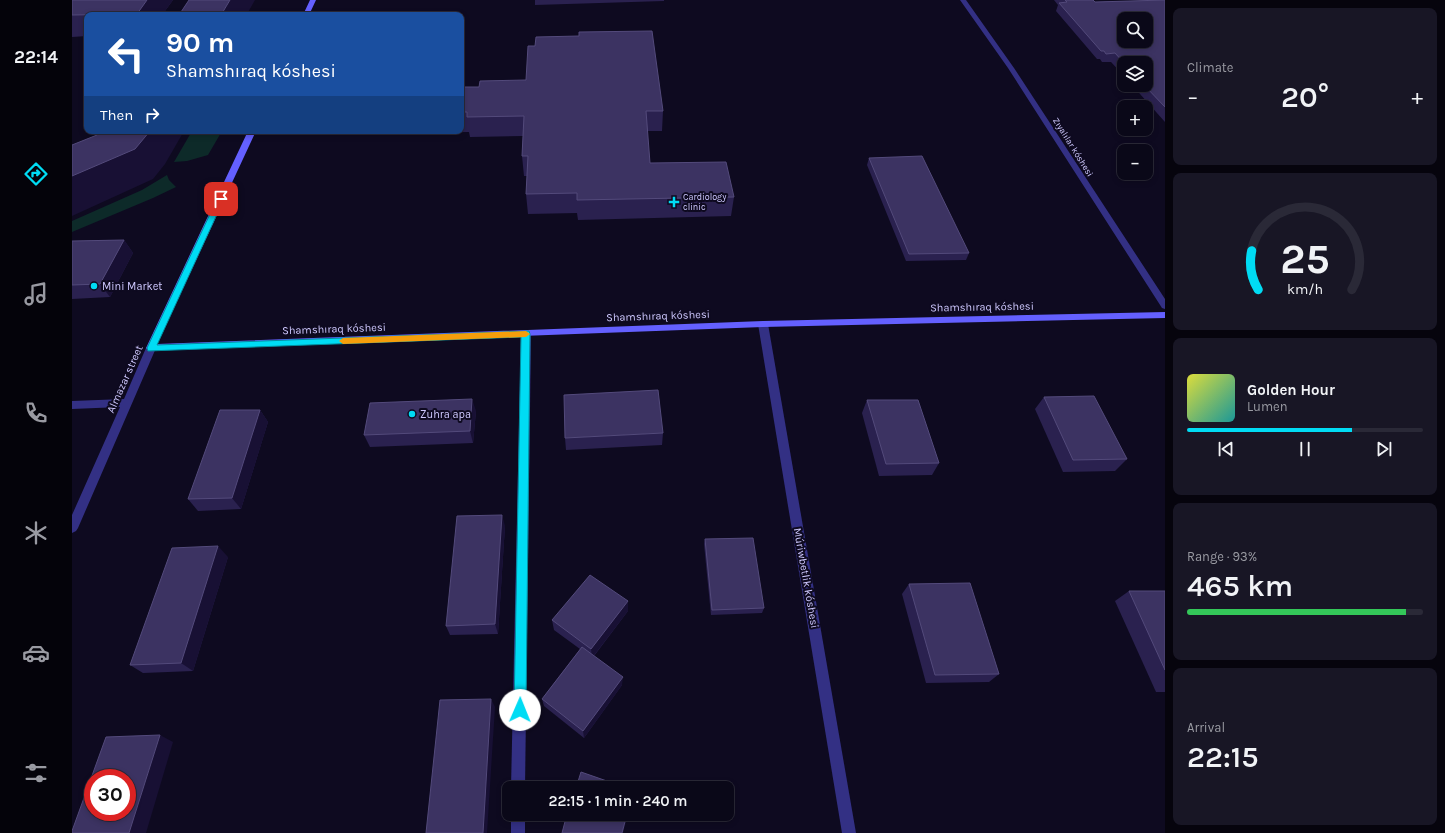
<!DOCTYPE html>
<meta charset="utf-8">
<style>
body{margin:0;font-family:Karla,sans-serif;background:#181625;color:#f1f3f6;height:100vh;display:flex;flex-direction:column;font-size:15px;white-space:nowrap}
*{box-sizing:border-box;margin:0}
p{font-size:13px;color:#999aa2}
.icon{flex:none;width:22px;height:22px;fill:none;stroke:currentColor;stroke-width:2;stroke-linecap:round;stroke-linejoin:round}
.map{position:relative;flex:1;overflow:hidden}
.side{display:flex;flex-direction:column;gap:8px;padding:8px;background:#06040d;width:280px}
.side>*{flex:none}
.banner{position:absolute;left:12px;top:12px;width:380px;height:122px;border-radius:8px;box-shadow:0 2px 6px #0003,0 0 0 1px #2a2937;background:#1a4fa0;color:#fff;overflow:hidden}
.buttons{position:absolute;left:1045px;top:12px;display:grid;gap:8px}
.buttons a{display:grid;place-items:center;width:36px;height:36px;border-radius:8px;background:#0a0818;box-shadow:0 2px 6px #0003,0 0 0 1px #2a2937;font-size:20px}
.speed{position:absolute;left:12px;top:769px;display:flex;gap:8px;font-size:20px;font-weight:700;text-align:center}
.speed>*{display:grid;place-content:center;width:52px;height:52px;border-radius:50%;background:#0a0818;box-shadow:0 2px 6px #0003,0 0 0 1px #2a2937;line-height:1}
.speed .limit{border:6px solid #d22;background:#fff;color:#111}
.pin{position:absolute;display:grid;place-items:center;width:34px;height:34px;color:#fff;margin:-17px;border-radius:8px;box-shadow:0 2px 6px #0006}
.me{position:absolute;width:44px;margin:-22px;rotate:1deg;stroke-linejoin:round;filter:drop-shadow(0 0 3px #0008)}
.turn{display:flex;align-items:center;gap:14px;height:84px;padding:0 16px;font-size:18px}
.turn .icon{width:52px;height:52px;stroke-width:2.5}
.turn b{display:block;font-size:28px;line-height:34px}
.then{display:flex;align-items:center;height:38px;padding:0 16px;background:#0003;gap:8px;font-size:15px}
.big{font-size:30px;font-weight:600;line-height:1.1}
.side .widget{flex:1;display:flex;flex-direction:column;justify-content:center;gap:6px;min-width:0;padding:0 14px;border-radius:8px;background:#181625}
.side .dial{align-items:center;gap:0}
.dial svg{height:104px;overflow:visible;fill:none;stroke:#2a2937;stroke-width:7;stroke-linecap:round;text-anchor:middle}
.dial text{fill:#f1f3f6;stroke:none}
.song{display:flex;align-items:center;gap:12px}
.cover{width:48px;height:48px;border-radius:6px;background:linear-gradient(135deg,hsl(60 70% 55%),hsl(180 70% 35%))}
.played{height:4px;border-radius:2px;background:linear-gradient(90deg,#00dcf4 70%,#2a2937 70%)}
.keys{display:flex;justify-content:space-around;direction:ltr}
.heat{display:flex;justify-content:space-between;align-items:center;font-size:22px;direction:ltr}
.charge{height:6px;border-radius:3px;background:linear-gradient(90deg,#34c759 93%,#2a2937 0)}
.trip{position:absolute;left:430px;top:781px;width:232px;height:40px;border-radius:8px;background:#0a0818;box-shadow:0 2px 6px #0003,0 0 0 1px #2a2937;font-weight:600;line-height:40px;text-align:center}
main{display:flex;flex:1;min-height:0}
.menu{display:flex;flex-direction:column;width:72px;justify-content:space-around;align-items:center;background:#04030a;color:#999aa2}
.menu .icon{width:28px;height:28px}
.menu .current{color:#00dcf4}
.menu b{font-size:18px;color:#f1f3f6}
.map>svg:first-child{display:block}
.green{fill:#0d2a29}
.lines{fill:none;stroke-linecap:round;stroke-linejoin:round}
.street{fill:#333084;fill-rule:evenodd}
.secondary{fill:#6460ff;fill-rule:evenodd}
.wall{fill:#2a214f}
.shaded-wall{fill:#181034}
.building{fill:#3c3362;stroke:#534a7b;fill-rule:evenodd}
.route{fill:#00dcf4;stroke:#008f9f}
.slow{fill:#f59e0b}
.poi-dot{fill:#00dcf4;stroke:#0e0a20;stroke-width:1.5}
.labels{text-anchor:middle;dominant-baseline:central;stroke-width:4;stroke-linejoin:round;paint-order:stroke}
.far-street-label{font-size:9px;fill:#cfc9ff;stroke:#0e0a20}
.far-poi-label{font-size:9px;fill:#cfc9ff;stroke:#0e0a20;text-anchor:start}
.poi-label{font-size:11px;fill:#cfc9ff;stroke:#0e0a20;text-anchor:start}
.street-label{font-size:11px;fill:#cfc9ff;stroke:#0e0a20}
</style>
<main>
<nav class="menu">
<b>22:14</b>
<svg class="icon current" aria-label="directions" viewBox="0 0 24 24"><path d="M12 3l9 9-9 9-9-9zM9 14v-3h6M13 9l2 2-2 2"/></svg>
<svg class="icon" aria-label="music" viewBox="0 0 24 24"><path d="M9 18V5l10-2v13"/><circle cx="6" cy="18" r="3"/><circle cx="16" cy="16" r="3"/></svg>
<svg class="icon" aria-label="phone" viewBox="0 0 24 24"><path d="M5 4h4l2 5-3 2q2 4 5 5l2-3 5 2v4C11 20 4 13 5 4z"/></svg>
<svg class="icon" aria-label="climate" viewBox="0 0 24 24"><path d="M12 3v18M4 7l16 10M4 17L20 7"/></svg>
<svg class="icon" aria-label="car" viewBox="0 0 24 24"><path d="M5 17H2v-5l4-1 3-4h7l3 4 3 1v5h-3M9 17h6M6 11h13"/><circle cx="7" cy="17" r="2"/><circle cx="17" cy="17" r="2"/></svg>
<svg class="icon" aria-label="filters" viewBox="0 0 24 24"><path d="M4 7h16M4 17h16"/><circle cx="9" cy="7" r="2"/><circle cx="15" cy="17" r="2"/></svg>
</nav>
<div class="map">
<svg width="1093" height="833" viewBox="0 0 1093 833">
<rect width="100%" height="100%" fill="#0e0a20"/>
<g class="green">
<polygon points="120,131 150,131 136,155 115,161 102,162"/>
<polygon points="95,175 97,180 104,187 81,198 0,232 0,221 70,190"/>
</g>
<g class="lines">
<g class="street">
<polygon points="888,0 894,0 942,68 1093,299 1093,309 1090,308 936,68"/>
<polygon points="691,321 696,324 784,833 770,833 686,324"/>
<polygon points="454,331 459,334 453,788 439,788 449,334"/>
<polygon points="79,345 84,348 6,528 4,531 0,533 0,515 48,407 0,409 0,401 52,399 74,348"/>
<rect x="439" y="814" width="14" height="19"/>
</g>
<g class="secondary">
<polygon points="238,0 244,0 237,15 231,15"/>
<polygon points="176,131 184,131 85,344 691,321 1093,312 1093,318 691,327 76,350 74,348"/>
</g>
</g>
<g class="wall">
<polygon points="0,0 101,0 90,15 15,15 15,36 0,37"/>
<polygon points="463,0 592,0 592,1 463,5"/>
<polygon points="982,0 1021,0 1023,2 1093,0 1093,122 1060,85 1074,85 1052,63 1052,76 1039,62 1030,62 1028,59 1025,59 984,11 986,5"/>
<polygon points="389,87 591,111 590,131 575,131 578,163 662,197 659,216 506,220 505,213 456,214 454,194 455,176 452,176 450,156 451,136 398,137 397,132 322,133 322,131 389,131"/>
<polygon points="797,158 897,253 894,260 834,261 795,165"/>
<polygon points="52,240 61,253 38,297 0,299 0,241"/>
<polygon points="972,397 1055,459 1043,471 991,472 963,409"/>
<polygon points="795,400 867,463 860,475 807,476 790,413"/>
<polygon points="188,410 196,422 169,509 126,511 116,499"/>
<polygon points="404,411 401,443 298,447 292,435"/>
<polygon points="591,433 590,445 494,450 493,438"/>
<polygon points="433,526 426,634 378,635 374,626"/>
<polygon points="633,539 692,608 690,613 639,615 632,544"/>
<polygon points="156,557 121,671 71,673 58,665"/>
<polygon points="837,584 927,674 917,682 854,683 830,594"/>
<polygon points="1057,591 1093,591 1093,692 1084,692 1043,601"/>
<polygon points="556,611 522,656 550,685 512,738 472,706 470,699 508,649 482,630 480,620"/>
</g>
<g class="shaded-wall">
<polygon points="75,0 101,0 90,15 65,15 65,14"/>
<polygon points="158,0 183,0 175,14 176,15 149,15"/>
<polygon points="78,131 112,131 93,164 81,179 0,216 0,176"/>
<polygon points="52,240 61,253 38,297 28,284"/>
<polygon points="400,399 404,411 401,443 398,431"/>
<polygon points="188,410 196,422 169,509 160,498"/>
<polygon points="430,515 433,526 426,634 423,624"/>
<polygon points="146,546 156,557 121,671 109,663"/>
<polygon points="556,601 556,611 520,658 519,649"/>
<polygon points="551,677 550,685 512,738 511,731"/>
<polygon points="419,699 423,707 415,833 411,833"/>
<polygon points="88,735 101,742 74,833 57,833"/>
<polygon points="555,814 556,814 551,833 550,833"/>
</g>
<g class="building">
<polygon points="0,0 75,0 65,14 0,15"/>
<polygon points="117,0 158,0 149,15 107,15"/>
<path d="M993 0H1021L1023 2 1093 0V107L1072 85H1074V63H1052L1043 53 1034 54 1032 51H1029L987 3 995 2ZM1052 19H1074V41H1052Z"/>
<polygon points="580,31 591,111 574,111 578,163 654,162 662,197 505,200 505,193 454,194 456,156 450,156 452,116 395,117 395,112 389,112 389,87 407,87 408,81 454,80 456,46 463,46 464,37 507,36 507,32"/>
<polygon points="28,131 78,131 63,149 0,176 0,145 25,135"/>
<polygon points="850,156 897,253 837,254 797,158"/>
<polygon points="52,240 28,284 0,285 0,241"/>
<polygon points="586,390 591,433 493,438 492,395"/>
<polygon points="1022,396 1055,459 1001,460 972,397"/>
<polygon points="400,399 398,431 292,435 298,403"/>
<polygon points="795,400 846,400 867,463 814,464"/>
<polygon points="148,410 188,410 160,498 116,499"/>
<polygon points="430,515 423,624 374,626 385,516"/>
<polygon points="681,538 692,608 640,610 633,539"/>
<polygon points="146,546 109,663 58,665 100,548"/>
<polygon points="518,575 556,601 519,649 480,620"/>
<polygon points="898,583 927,674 863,675 837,584"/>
<polygon points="1057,591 1093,591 1093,670"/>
<polygon points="510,647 551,677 511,731 470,699"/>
<polygon points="419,699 411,833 354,833 368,700"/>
<path d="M88 735 57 833H0V831L34 737ZM21 778H55V812H21Z"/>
<polygon points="509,772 555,788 504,788"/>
<polygon points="495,814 555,814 550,833 490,833"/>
</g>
<polygon class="route" points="146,197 151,197 152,199 85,345 457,331 458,334 454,710 452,714 448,716 443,714 442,710 449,337 76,351 75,348"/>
<polygon class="slow" points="454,331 458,334 454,337 271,344 267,341 271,338"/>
<g class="poi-dot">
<path d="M600 196h4v4h4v4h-4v4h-4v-4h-4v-4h4z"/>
<circle cx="22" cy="286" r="4"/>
<circle cx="340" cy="414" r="4"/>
</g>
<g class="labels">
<g class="far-street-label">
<text transform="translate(1001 147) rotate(58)">Zıyalılar kóshesi</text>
</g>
<g class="far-poi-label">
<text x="611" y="197">Cardiology<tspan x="611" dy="10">clinic</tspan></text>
</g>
<g class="poi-label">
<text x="30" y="286">Mini Market</text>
<text x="348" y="414">Zuhra apa</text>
</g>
<g class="street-label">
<text transform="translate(910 307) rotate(-1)">Shamshıraq kóshesi</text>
<text transform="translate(586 316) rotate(-2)">Shamshıraq kóshesi</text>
<text transform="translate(262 329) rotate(-2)">Shamshıraq kóshesi</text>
<text transform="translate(53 379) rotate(-66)">Almazar street</text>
<text transform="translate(734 578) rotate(80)">Múriwbetlik kóshesi</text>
</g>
</g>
</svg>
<div class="buttons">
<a><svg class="icon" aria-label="search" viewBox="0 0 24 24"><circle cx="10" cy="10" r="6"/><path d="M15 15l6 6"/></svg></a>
<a><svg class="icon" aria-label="layers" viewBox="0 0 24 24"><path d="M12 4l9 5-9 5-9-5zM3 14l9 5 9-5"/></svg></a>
<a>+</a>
<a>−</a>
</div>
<div class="speed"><div class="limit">30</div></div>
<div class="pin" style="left:149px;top:199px;background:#d93025"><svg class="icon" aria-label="arrive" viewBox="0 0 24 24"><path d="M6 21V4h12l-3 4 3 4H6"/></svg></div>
<svg class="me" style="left:448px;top:710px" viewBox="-20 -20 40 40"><circle r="19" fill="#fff"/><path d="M0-13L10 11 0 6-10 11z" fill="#00dcf4"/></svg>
<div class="trip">22:15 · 1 min · 240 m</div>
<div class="banner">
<div class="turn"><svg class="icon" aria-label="left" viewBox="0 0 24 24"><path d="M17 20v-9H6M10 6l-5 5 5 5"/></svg><div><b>90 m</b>Shamshıraq kóshesi</div></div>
<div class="then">Then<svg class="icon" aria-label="right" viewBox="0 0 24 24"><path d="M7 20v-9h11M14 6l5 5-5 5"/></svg></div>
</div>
</div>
<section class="side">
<div class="widget"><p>Climate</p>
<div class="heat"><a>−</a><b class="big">20°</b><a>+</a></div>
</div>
<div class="widget dial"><svg viewBox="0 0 100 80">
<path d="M14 69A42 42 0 1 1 86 69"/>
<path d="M14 69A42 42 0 0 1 9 39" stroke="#00dcf4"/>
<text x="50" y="56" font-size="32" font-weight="700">25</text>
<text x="50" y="72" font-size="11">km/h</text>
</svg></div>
<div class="widget">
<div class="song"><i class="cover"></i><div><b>Golden Hour</b><p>Lumen</p></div></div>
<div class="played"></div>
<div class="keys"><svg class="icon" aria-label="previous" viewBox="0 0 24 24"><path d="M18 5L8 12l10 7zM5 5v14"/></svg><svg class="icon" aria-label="pause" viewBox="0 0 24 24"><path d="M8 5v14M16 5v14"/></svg><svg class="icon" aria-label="next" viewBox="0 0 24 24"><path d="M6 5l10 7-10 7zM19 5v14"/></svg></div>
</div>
<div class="widget"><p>Range · 93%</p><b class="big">465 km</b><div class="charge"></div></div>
<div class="widget"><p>Arrival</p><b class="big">22:15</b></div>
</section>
</main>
